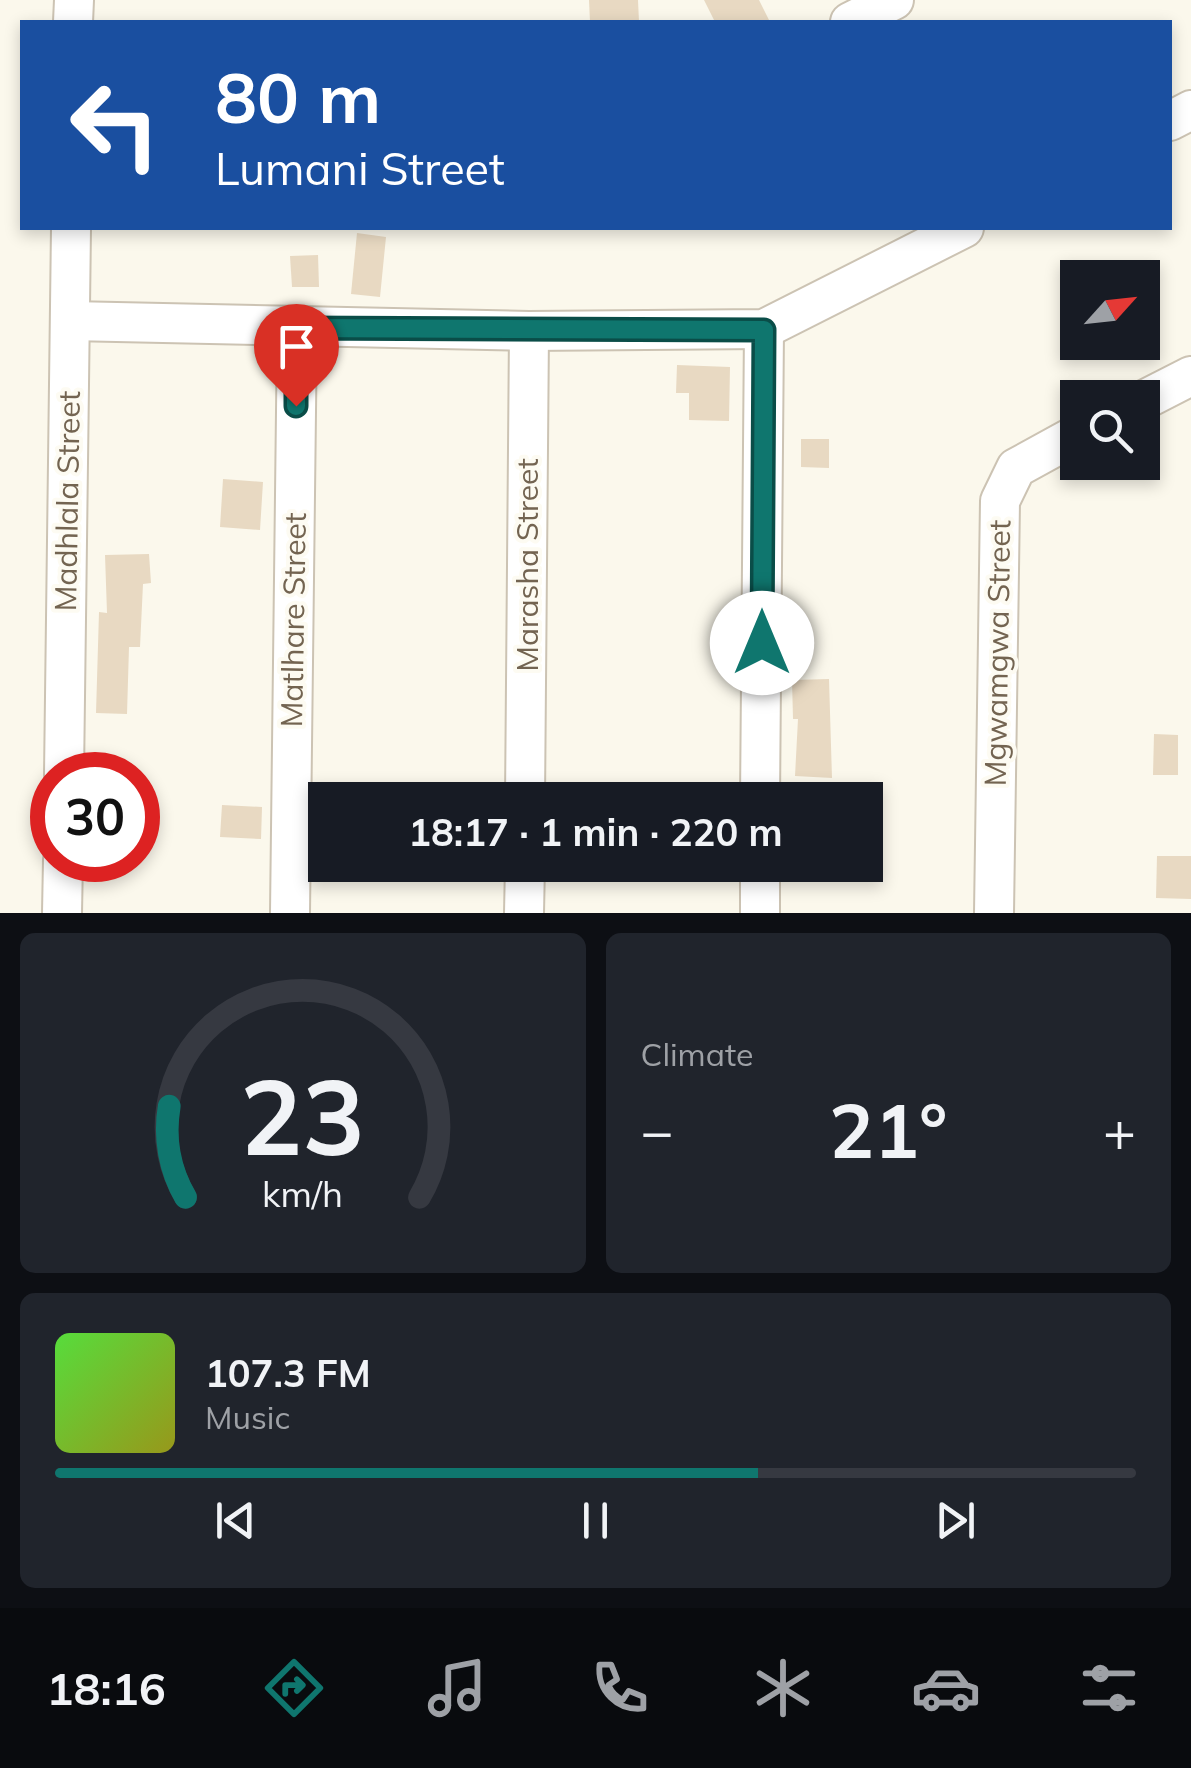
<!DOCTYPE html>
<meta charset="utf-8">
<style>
body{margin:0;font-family:Mulish,sans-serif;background:#20242c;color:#f1f3f6;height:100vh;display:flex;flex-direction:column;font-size:38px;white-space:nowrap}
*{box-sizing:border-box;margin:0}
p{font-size:32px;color:#9ea1a6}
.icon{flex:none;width:55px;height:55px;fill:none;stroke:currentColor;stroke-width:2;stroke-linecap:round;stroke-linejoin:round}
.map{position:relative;height:913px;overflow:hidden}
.panel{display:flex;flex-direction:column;gap:20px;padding:20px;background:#0d0f14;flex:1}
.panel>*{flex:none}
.guide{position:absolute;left:20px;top:20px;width:1152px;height:210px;border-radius:0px;box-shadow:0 5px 15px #0003;background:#1a4fa0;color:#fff;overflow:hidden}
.needle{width:65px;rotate:63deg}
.tools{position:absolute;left:1060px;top:260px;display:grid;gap:20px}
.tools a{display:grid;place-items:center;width:100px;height:100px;border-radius:0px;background:#171b24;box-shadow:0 5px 15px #0003;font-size:50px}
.speed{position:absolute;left:30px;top:752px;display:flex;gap:20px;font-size:50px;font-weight:700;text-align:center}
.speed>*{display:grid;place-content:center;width:130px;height:130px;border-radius:50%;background:#171b24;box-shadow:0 5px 15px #0003;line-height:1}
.speed .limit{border:15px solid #d22;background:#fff;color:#111}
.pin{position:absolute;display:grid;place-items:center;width:85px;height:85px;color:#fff;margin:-102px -42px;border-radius:50% 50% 50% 0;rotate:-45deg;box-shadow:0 0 10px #0007}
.pin .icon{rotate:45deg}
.me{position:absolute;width:110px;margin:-55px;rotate:0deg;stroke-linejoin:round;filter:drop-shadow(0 0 8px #0008)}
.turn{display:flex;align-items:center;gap:35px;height:210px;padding:0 30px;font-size:45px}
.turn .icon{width:130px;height:130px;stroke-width:2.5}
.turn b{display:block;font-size:70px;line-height:85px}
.big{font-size:75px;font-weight:700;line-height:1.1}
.panel .widget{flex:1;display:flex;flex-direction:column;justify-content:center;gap:15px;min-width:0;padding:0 35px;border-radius:15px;background:#20242c}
.panel .dial{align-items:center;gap:0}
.dial svg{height:260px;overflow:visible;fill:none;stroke:#363941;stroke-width:7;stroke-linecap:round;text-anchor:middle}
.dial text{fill:#f1f3f6;stroke:none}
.song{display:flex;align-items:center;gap:30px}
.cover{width:120px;height:120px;border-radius:15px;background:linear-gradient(135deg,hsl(110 70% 55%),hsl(60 70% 35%))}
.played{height:10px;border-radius:5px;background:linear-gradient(90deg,#0f766e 65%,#363941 65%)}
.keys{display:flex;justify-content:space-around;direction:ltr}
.heat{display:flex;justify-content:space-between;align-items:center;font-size:55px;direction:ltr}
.panel .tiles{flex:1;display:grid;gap:20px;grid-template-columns:1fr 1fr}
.widget:last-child{grid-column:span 2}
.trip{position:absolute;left:308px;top:782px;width:575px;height:100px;border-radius:0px;background:#171b24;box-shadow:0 5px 15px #0003;font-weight:700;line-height:100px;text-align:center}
.dock{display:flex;height:160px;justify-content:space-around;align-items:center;background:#090b0e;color:#9ea1a6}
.dock .icon{width:70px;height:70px}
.dock .selected{color:#0f766e}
.dock b{font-size:45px;color:#f1f3f6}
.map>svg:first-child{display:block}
.building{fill:#e8d9c2}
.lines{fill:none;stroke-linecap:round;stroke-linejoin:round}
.minor-casing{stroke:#ccc3b3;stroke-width:42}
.minor{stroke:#fff;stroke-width:38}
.route-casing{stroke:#0a4d48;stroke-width:25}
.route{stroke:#0f766e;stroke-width:18}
.labels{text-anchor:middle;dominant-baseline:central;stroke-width:8;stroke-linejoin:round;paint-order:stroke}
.street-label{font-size:30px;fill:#736451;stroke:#fdfbf2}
</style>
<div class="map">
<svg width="1191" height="913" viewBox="0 0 1191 913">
<rect width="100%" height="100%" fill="#fbf8ec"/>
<g class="building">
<polygon points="589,0 638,0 639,22 590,22"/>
<polygon points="704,0 759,0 770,22 715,22"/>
<polygon points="357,233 386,237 380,297 351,294"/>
<polygon points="318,255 319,287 292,287 290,256"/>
<polygon points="677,365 730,367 729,421 689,420 689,393 676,393"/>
<polygon points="801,439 829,439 829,468 801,467"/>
<polygon points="223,479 263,482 260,530 220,527"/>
<polygon points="149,554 151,583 143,584 140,647 129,647 127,714 96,713 99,612 107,613 105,555"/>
<polygon points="829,679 832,778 795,776 798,719 793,719 792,680"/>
<polygon points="1154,734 1178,735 1178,775 1153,775"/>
<polygon points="222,805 262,807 261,839 220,837"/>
<polygon points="1157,856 1191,856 1191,899 1156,898"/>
</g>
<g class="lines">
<defs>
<g id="minor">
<polyline points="73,22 74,0"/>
<polyline points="850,22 894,0"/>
<polyline points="1170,121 1191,110"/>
<polyline points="70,321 529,331 764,329 964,228"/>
<polyline points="1142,401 1191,376"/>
<polyline points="64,775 71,228"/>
<polyline points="525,800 529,331"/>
<polyline points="760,800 764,329"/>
<polyline points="62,913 63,860"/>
<polyline points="290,913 297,328"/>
<polyline points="524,913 525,865"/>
<polyline points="760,913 760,865"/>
<polyline points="994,913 1000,501 1016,468 1078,434"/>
</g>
</defs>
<use href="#minor" class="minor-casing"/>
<use href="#minor" class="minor"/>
</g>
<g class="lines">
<defs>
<polyline id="route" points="296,406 296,328 764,330 762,643"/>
</defs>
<use href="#route" class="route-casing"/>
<use href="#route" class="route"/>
</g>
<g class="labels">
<g class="street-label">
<text transform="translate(67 501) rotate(-89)">Madhlala Street</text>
<text transform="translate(527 565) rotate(-90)">Marasha Street</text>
<text transform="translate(293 620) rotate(-89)">Matlhare Street</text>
<text transform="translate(997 653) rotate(-89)">Mgwamgwa Street</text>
</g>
</g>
</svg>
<div class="tools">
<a><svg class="needle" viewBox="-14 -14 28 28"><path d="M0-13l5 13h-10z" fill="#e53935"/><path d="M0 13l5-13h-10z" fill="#9ea1a6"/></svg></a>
<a><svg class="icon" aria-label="search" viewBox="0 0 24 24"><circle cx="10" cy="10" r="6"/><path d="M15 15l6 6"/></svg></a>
</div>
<div class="speed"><div class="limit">30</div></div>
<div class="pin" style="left:296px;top:406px;background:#d93025"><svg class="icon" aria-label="arrive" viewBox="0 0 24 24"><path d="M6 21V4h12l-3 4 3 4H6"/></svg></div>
<svg class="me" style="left:762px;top:643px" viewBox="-20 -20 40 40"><circle r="19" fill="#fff"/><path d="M0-13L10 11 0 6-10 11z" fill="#0f766e"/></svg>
<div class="trip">18:17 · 1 min · 220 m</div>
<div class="guide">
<div class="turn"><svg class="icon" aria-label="left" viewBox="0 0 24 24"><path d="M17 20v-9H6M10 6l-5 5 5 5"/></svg><div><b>80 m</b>Lumani Street</div></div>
</div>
</div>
<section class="panel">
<div class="tiles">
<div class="widget dial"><svg viewBox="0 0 100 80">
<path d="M14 69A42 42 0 1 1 86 69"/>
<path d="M14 69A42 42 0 0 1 9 41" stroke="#0f766e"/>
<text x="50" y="56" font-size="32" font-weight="700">23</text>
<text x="50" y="72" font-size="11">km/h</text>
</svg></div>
<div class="widget"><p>Climate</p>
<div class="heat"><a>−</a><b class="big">21°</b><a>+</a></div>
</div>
<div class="widget">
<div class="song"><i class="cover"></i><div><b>107.3 FM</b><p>Music</p></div></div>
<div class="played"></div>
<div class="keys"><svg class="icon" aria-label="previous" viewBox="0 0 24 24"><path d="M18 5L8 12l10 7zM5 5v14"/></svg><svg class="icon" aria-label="pause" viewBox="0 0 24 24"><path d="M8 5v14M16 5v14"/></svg><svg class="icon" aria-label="next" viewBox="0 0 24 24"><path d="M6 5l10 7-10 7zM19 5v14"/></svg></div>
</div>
</div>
</section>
<nav class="dock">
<b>18:16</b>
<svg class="icon selected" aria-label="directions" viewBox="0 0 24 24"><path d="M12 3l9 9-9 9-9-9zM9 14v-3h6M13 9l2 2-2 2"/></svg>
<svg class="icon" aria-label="music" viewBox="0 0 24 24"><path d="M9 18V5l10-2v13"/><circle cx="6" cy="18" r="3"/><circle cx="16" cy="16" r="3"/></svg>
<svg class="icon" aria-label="phone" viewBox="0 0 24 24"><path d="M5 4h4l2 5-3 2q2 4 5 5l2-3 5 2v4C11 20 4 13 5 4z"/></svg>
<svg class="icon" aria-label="climate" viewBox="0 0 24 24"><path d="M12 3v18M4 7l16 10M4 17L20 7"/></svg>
<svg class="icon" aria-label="car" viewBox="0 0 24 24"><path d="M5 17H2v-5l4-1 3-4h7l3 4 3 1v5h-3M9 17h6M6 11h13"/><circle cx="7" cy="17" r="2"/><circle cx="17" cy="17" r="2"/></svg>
<svg class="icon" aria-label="filters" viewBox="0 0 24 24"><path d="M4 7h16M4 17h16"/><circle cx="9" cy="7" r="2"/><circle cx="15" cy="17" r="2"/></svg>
</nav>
